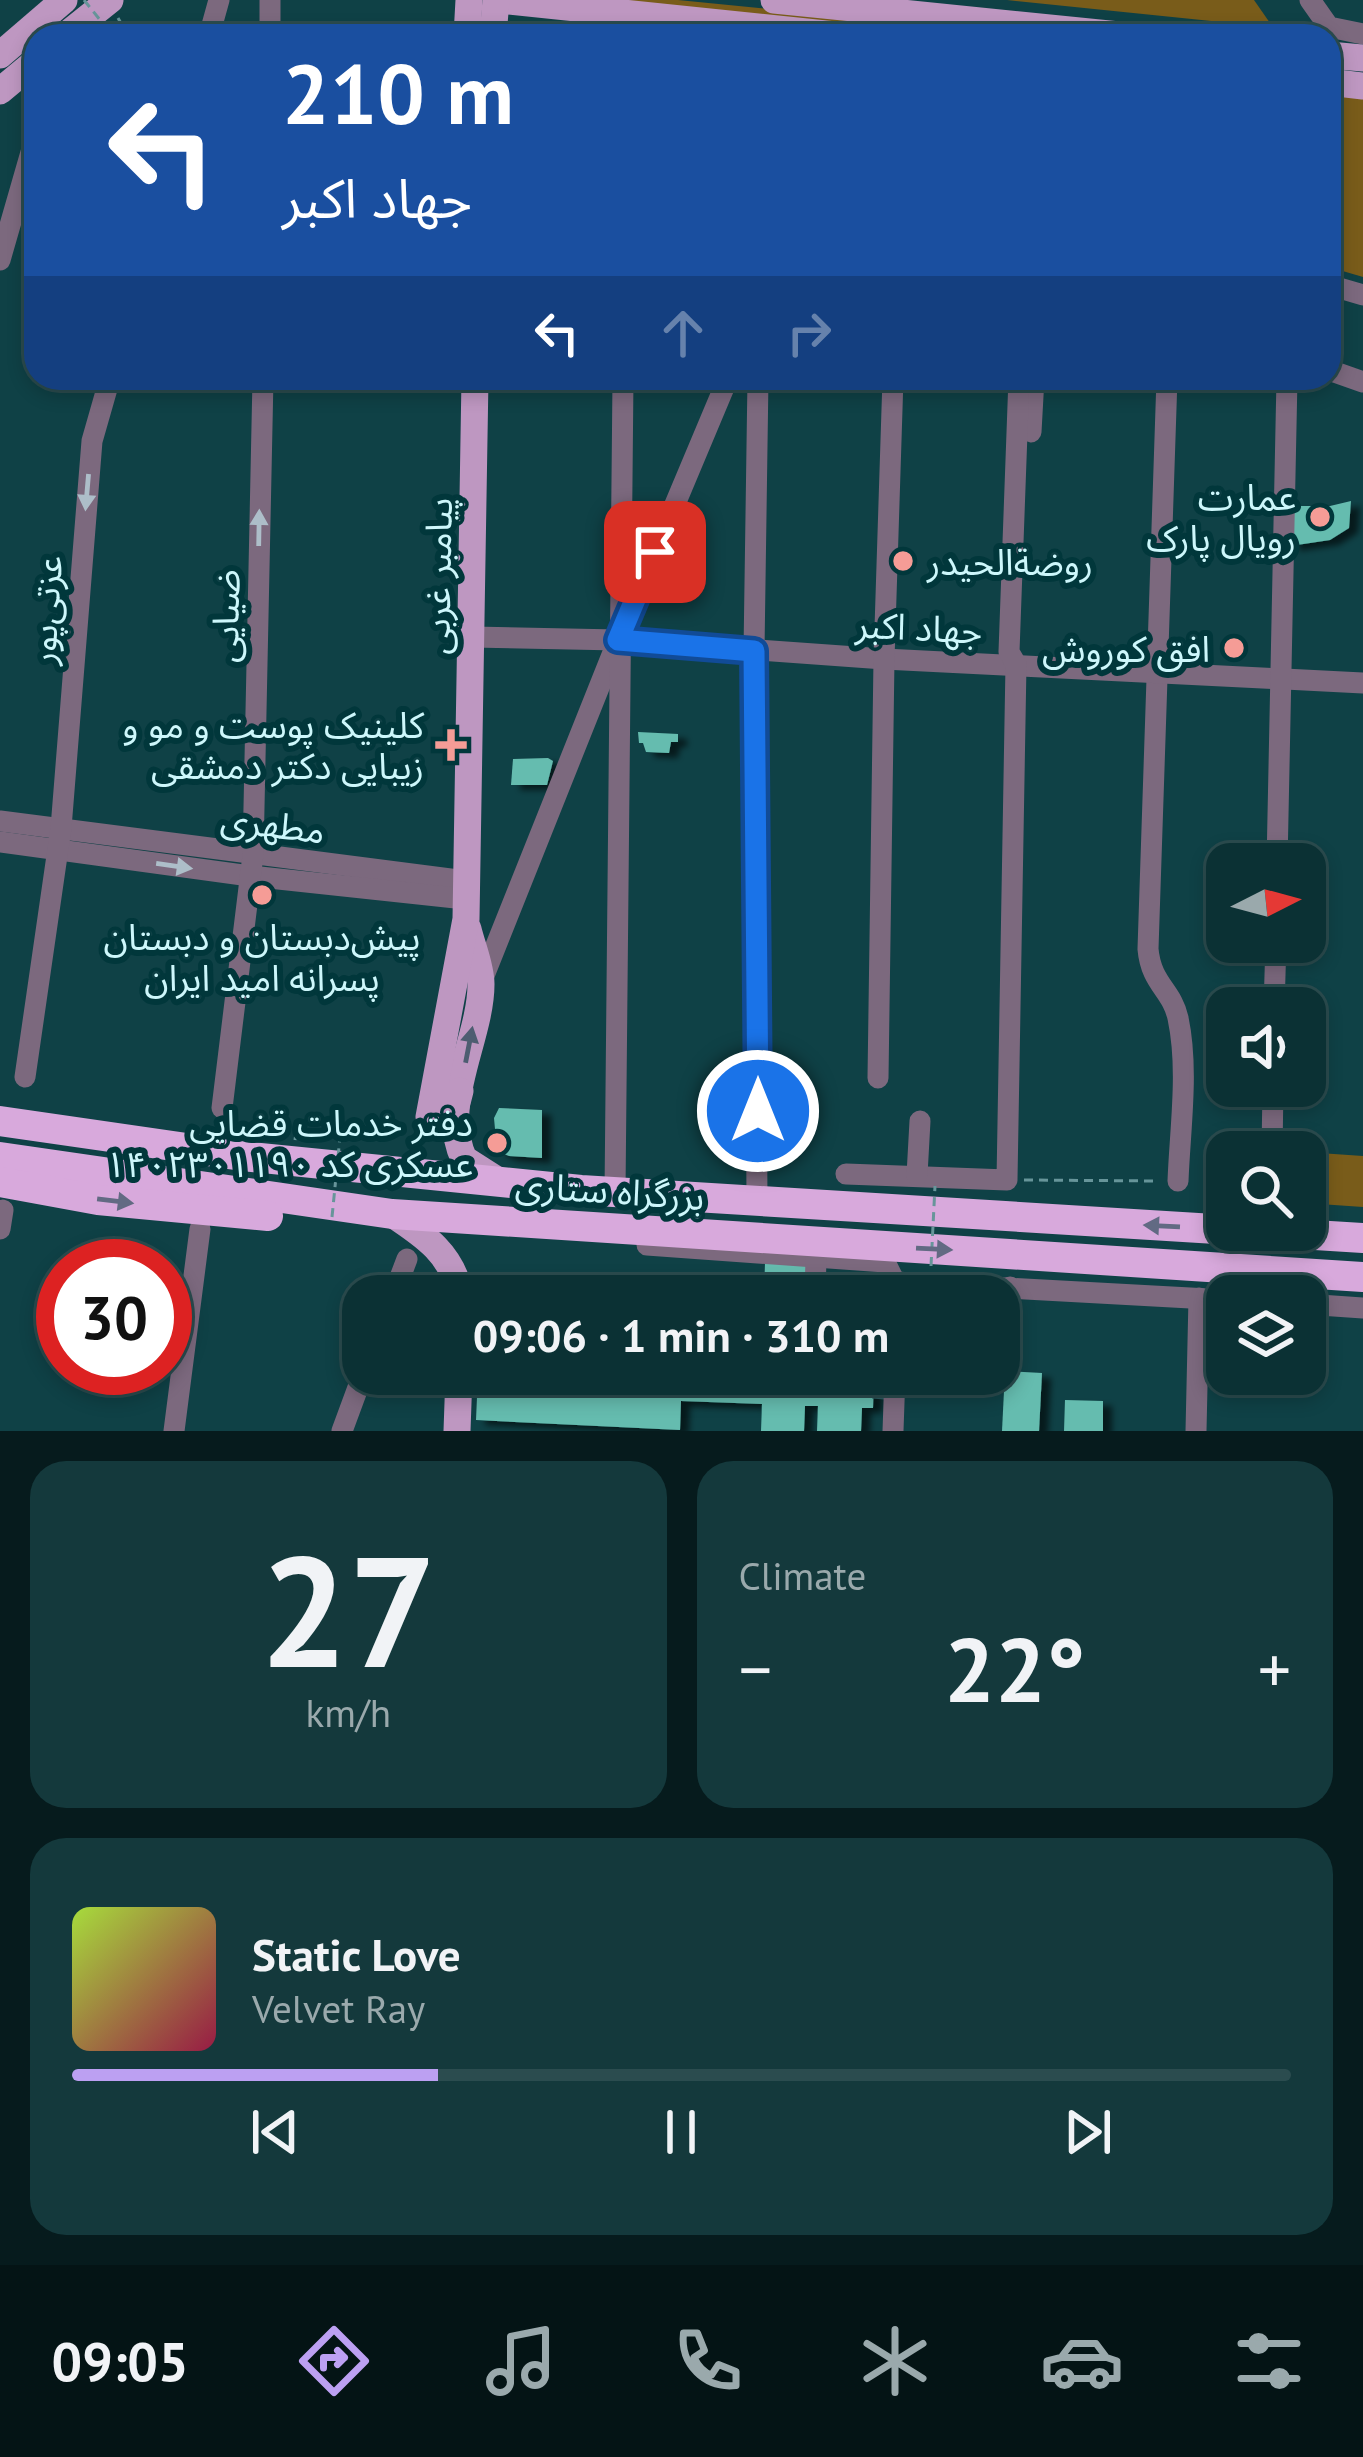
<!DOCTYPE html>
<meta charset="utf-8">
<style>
body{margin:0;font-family:"PT Sans","Noto Sans Arabic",sans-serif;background:#14393c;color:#f1f3f6;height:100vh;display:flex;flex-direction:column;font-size:45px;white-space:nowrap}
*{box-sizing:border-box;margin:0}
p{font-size:39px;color:#9aa9ac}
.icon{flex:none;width:66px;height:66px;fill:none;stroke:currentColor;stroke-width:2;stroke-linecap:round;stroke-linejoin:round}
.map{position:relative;height:1431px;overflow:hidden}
.panel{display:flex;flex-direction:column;gap:30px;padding:30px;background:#061b1d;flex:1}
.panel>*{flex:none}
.banner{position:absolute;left:24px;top:24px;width:1317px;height:366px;border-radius:36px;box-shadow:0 6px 18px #0003,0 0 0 3px #2b4c4f;background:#1a4fa0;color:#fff;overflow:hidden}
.needle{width:78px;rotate:84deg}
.controls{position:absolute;left:1206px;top:843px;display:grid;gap:24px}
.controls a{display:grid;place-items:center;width:120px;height:120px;border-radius:24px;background:#0b3134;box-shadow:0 6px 18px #0003,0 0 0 3px #2b4c4f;font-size:60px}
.speed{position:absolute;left:36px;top:1239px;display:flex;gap:24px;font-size:60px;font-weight:700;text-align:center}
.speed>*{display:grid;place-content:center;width:156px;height:156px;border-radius:50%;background:#0b3134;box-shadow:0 6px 18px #0003,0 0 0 3px #2b4c4f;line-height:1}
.speed .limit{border:18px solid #d22;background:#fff;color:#111}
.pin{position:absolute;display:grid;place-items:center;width:102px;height:102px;color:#fff;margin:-51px;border-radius:24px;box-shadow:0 6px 18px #0006}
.me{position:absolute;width:132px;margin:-66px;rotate:0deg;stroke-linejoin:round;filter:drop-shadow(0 0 9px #0008)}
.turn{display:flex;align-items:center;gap:42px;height:252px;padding:0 60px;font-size:54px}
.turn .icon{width:156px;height:156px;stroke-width:2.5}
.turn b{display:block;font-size:84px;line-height:102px}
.lanes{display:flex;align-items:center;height:114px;padding:0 60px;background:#0003;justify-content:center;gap:60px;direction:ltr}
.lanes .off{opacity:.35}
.big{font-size:90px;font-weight:800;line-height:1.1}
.panel .tile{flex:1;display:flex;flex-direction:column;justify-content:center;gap:18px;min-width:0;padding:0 42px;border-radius:36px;background:#14393c}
.panel .dial{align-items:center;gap:0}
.dial b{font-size:156px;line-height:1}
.song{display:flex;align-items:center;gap:36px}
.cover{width:144px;height:144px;border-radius:18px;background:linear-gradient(135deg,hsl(80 70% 55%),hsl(340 70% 35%))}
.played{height:12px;border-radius:6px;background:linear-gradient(90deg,#bca0f2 30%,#2b4c4f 30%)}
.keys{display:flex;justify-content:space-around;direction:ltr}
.heat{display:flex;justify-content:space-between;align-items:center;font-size:66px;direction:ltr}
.panel .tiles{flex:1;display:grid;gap:30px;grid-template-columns:1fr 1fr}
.tile:last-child{grid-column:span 2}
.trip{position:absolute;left:342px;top:1275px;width:678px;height:120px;border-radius:36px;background:#0b3134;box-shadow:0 6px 18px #0003,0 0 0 3px #2b4c4f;font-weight:800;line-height:120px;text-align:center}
.dock{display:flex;height:192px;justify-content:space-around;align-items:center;background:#041415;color:#9aa9ac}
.dock .icon{width:84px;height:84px}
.dock .active{color:#bca0f2}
.dock b{font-size:54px;color:#f1f3f6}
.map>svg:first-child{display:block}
.green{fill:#795c1a}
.building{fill:#65bcaf;filter:url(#shadow)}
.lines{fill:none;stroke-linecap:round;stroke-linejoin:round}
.minor-tunnel{stroke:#2c5c61;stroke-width:21;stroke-dasharray:21 10;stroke-linecap:butt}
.path{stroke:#67959a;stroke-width:3;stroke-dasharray:9 6;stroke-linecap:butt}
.minor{stroke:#7c697e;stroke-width:21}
.major{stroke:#be97c1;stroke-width:27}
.highway{stroke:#d8a9dc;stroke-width:30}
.path-bridge{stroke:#67959a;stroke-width:3;stroke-dasharray:9 6;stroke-linecap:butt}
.oneway{fill:#adbec9}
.oneway2{fill:#4d5d71}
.oneway3{fill:#626a83}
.route-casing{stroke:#114b97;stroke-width:30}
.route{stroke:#1a73e8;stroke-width:21}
.poi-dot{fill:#f59c96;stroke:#01373b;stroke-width:4.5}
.labels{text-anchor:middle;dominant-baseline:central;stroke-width:12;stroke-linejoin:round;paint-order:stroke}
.poi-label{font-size:36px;fill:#cdf7fb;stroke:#01373b;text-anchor:end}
.street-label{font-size:36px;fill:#cdf7fb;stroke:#01373b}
</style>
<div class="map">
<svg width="1363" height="1431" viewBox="0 0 1363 1431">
<defs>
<filter id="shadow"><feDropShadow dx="9" dy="5" stdDeviation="3" flood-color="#0009"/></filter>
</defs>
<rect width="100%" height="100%" fill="#0f4146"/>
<g class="green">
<polygon points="557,0 678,0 1039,36 917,36"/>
<polygon points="1007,0 1254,0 1270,23 1260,26"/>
<polygon points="523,22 763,36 562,36"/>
<polygon points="1329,92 1363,96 1363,277 1329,267"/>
<polygon points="1305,1152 1363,1156 1363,1207 1305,1203"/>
</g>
<g class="building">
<polygon points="1351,501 1349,528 1330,540 1290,546 1291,506 1330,506"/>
<polygon points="638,732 678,734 678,742 671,742 669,753 646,752 643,743 639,743"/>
<polygon points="548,758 553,761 547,785 511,785 513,759"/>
<polygon points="499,1108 542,1110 542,1158 509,1156 497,1151 499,1135 495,1129 494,1118"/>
<polygon points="765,1262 809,1264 808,1296 764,1296"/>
<polygon points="512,1281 686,1290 686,1296 511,1296"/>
<polygon points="1005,1371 1042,1373 1039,1431 1002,1431"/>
<polygon points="478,1374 874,1374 873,1408 862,1408 861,1431 817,1431 818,1406 805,1406 804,1431 761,1431 762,1404 681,1401 680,1430 476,1420"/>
<polygon points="1065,1400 1103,1401 1103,1431 1064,1431"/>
</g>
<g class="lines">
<polyline class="minor-tunnel" points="873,1388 895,1390"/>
<g class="path">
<polyline points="118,18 126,32 122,36"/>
<polyline points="295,1140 296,1133 340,1137"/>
<polyline points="1024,1180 1159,1181"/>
</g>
<g class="minor">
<polyline points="1310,0 1329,27 1363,34"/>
<polyline points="209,36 219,0"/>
<polyline points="270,36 270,0"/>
<polyline points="0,260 36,135"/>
<polyline points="1329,285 1363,295"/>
<polyline points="1329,370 1363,382"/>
<path d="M1167 378 1148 949C1151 984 1172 990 1178 1018 1189 1070 1180 1128 1178 1181"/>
<polyline points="1031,432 1034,378"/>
<polyline points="472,637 618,640 884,659 1363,683"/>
<polyline points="0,821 466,881"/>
<polyline points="0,842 250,876 465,899"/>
<polyline points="1277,864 1287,378"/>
<polyline points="481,983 618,640 728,378"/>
<polyline points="1274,1008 1276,942"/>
<polyline points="25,1077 61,828 92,441 110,378"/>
<polyline points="878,1078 884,659 893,378"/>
<polyline points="222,1108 253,855 263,378"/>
<polyline points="1272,1152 1273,1086"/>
<polyline points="846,1174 1007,1180 1016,664 1009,652 1019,378"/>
<polyline points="917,1175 920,1121"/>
<polyline points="615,1193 623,378"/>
<polyline points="757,1202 754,651 758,378"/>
<polyline points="0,1229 3,1210"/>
<polyline points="647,1245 885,1262 895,1282 895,1296"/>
<polyline points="895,1282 1227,1300"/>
<polyline points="393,1296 407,1259"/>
<polyline points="815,1296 816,1258"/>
<polyline points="1305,1304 1363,1308"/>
<polyline points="1009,1339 1010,1287"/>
<polyline points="174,1431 200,1229"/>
<polyline points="342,1431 363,1374"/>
<polyline points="893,1431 895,1374"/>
<polyline points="1196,1431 1199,1298"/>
</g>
<g class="major">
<polyline points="498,0 845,36"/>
<polyline points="774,0 1129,36"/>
<polyline points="65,36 110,0"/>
<polyline points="467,36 469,0"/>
<polyline points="493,36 496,0"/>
<polyline points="0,55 64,0"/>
<polyline points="1329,55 1363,58"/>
<polyline points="1329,82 1363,86"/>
<polyline points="0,91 36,61"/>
<path d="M468 929C472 946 481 966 481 984 481 1039 438 1104 464 1159L500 1182"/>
<polyline points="460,1091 452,1122 444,1127 433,1125 429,1117 466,919 475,378"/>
<path d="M392 1214C424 1235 454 1255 460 1296"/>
<polyline points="457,1431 459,1374"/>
</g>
<g class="highway">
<polyline points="0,1121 242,1156 581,1190 1363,1238"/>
<polyline points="0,1157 392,1214 1363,1277"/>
<polyline points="0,1182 98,1200 268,1216"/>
</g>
<g class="path-bridge">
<polyline points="84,0 113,36"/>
<polyline points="332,1217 340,1137"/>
<polyline points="931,1266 935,1186"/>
</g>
</g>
<defs><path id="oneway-solid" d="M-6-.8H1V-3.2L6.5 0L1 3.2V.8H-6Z" transform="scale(3)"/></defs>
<g class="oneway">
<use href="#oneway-solid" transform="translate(87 492) rotate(95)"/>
<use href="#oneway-solid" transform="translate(259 528) rotate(-89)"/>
<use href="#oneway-solid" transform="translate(174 866) rotate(8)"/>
</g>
<use class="oneway2" href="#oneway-solid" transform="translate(469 1045) rotate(-79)"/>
<g class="oneway3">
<use href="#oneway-solid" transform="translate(115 1201) rotate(7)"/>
<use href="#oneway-solid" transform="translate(1162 1226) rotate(-177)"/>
<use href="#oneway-solid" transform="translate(934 1249) rotate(3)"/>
</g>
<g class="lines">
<defs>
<polyline id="route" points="655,552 618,640 754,651 758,1111"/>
</defs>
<use href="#route" class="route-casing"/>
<use href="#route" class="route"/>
</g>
<g class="poi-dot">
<circle cx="1320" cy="517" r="12"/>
<circle cx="903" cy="561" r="12"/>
<circle cx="1234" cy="648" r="12"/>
<path d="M445 727h12v12h12v12h-12v12h-12v-12h-12v-12h12z"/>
<circle cx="262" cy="895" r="12"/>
<circle cx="497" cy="1143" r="12"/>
</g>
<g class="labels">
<g class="poi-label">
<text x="1296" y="496">عمارت<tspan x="1296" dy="41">رویال پارک</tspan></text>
<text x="927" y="561" text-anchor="start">روضةالحیدر</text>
<text x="1210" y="648">افق کوروش</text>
<text x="424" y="724">کلینیک پوست و مو و<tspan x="424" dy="41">زیبایی دکتر دمشقی</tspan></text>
<text x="262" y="936" text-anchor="middle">پیش‌دبستان و دبستان<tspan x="262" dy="41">پسرانه امید ایران</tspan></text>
<text x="473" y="1122">دفتر خدمات قضایی<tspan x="473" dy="41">عسکری کد ۱۴۰۲۳۰۱۱۹۰</tspan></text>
</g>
<g class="street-label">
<text transform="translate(437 576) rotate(-89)">پیامبر غربی</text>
<text transform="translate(45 610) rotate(-86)">عزتی‌پور</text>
<text transform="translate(225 616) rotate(-89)">ضیایی</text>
<text transform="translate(919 627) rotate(3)">جهاد اکبر</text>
<text transform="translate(273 824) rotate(7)">مطهری</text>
<text transform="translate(610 1190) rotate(4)">بزرگراه ستاری</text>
</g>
</g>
</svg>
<div class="controls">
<a><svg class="needle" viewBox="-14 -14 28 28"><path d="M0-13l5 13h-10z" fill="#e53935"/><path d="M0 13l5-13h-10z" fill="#9aa9ac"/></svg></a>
<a><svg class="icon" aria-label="sound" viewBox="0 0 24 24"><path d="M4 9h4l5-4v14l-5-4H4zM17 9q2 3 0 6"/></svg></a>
<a><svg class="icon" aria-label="search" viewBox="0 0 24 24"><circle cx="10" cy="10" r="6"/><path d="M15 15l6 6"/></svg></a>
<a><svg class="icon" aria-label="layers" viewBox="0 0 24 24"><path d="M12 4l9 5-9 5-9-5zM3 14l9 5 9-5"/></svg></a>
</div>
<div class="speed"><div class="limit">30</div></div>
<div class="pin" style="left:655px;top:552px;background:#d93025"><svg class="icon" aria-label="arrive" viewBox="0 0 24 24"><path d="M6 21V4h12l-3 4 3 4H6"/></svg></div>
<svg class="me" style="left:758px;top:1111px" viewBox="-20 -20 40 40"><circle r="17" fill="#1a73e8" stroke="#fff" stroke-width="3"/><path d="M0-11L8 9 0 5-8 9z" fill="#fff"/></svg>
<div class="trip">09:06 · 1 min · 310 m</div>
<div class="banner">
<div class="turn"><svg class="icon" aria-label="left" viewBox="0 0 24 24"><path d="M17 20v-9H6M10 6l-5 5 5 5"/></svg><div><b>210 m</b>جهاد اکبر</div></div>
<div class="lanes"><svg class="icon" aria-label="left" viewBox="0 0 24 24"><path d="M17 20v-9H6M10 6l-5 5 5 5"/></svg><svg class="icon off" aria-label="ahead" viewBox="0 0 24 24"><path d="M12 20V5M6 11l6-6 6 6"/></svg><svg class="icon off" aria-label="right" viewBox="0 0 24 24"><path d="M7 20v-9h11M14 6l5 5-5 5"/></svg></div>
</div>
</div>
<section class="panel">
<div class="tiles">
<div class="tile dial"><b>27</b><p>km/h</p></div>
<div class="tile"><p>Climate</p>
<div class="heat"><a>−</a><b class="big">22°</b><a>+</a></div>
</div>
<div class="tile">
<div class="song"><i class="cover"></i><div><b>Static Love</b><p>Velvet Ray</p></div></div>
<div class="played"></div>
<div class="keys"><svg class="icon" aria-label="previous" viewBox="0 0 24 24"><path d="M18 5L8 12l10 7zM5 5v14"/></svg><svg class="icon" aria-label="pause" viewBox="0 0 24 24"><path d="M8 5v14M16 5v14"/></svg><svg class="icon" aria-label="next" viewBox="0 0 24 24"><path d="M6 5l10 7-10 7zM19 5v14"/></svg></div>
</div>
</div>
</section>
<nav class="dock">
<b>09:05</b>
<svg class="icon active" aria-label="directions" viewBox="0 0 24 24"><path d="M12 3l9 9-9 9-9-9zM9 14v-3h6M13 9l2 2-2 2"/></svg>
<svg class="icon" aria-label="music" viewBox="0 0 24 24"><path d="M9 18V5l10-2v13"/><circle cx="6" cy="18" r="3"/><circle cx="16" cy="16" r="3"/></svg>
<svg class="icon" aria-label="phone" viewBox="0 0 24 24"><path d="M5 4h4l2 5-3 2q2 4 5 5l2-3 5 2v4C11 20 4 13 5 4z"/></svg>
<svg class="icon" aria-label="climate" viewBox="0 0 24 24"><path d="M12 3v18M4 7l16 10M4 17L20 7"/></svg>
<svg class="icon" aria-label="car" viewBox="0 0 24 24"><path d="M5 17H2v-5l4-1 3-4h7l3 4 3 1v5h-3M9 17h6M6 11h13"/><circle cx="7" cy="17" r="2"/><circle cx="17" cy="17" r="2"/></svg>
<svg class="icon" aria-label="filters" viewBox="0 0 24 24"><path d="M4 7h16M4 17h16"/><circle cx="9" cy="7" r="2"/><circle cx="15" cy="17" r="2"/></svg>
</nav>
